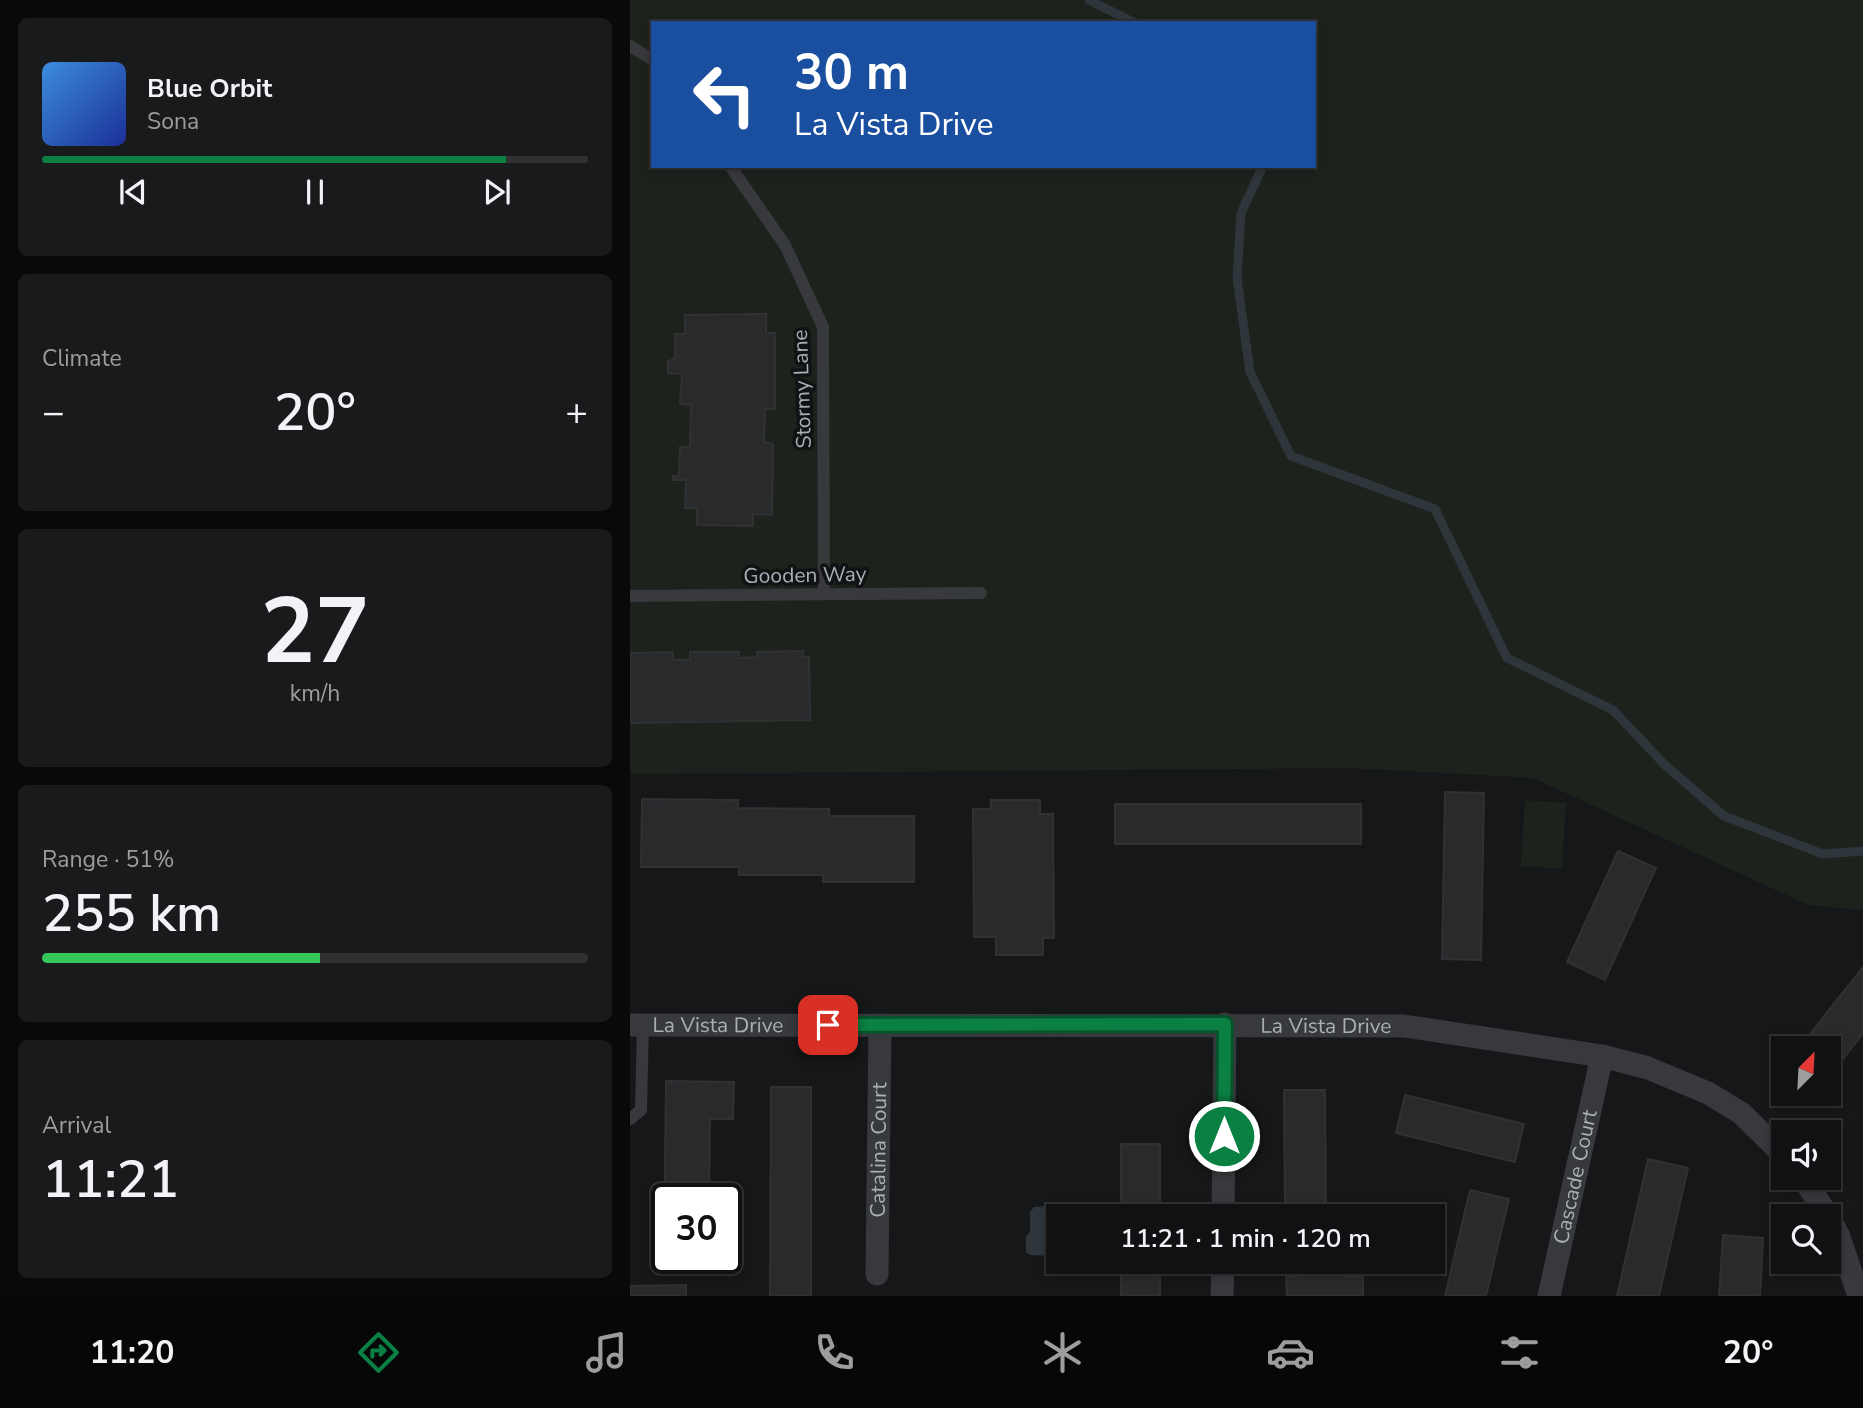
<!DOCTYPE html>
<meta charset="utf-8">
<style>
body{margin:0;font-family:"Nunito Sans",sans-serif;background:#191a1b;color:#f1f3f6;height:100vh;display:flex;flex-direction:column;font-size:26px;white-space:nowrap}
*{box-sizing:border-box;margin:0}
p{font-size:23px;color:#9c9d9f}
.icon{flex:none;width:38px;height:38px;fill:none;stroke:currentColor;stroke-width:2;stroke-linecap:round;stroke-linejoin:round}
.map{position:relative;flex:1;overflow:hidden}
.sheet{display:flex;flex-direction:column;gap:18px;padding:18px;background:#09090a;width:630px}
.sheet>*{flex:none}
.top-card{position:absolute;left:21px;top:21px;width:665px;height:147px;border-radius:0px;box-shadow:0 4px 10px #0003,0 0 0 2px #303132;background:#1a4fa0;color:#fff;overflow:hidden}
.needle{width:46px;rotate:24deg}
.tools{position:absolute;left:1141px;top:1036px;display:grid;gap:14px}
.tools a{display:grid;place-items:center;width:70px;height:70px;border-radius:0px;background:#101112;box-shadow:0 4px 10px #0003,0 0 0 2px #303132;font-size:35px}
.speed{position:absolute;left:21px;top:1183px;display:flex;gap:14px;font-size:35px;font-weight:700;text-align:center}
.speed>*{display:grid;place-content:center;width:91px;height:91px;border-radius:50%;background:#101112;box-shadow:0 4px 10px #0003,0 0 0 2px #303132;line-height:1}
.speed .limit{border:4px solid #111;border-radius:10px;background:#fff;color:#111}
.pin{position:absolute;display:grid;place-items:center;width:60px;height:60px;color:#fff;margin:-30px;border-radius:14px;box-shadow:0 4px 10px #0006}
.me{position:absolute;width:77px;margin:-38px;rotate:0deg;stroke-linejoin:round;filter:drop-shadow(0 0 5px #0008)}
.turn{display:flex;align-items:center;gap:24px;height:147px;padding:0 28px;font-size:32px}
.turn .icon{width:91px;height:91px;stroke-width:2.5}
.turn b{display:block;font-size:49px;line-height:60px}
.big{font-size:52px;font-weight:600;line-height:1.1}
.sheet .widget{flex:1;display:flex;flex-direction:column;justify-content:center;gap:10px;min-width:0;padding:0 24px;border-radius:10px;background:#191a1b}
.sheet .dial{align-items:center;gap:0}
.dial b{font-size:91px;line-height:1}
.song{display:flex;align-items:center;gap:21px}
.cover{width:84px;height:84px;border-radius:10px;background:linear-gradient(135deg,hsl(210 70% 55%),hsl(230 70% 35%))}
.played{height:7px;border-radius:4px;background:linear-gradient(90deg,#0b8043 85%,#303132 85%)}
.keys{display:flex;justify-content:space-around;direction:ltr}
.heat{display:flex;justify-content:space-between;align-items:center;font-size:38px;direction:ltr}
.charge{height:10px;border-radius:5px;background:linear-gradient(90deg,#34c759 51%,#303132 0)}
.trip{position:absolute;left:416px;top:1204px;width:399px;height:70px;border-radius:0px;background:#101112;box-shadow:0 4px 10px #0003,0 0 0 2px #303132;font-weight:600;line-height:70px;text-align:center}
.tabs{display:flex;height:112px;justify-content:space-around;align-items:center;background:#060707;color:#9c9d9f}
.tabs .icon{width:49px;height:49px}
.tabs .active{color:#0b8043}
.tabs b{font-size:32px;color:#f1f3f6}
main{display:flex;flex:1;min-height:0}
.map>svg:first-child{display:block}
.green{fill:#1d221d;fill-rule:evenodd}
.water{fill:#2e363b}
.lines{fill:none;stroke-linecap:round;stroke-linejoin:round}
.stream{stroke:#2e363b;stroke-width:9}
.building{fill:#292a2c;stroke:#313134;stroke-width:2}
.service{stroke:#38393d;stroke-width:12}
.minor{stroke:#38393d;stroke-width:23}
.route-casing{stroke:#07532c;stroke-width:18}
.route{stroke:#0b8043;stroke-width:12}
.labels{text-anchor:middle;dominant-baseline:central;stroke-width:7;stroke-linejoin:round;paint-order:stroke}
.street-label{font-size:21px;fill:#aaafb7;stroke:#111213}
</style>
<main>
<section class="sheet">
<div class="widget">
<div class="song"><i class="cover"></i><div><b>Blue Orbit</b><p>Sona</p></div></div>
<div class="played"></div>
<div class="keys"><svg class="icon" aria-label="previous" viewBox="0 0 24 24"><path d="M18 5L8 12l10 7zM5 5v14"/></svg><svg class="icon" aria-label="pause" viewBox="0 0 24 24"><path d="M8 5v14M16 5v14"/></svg><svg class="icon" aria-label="next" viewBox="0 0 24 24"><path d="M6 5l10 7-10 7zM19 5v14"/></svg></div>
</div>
<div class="widget"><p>Climate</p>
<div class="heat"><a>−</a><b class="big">20°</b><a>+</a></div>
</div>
<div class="widget dial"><b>27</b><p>km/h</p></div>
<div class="widget"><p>Range · 51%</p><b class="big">255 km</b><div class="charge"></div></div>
<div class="widget"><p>Arrival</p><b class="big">11:21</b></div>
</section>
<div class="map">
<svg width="1233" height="1296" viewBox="0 0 1233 1296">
<rect width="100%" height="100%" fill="#161718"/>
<g class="green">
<path d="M0 0H1233V910L1178 905 903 778 719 768 0 774ZM23 23H684V166H23Z"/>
<polygon points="895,800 936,803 932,869 891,866"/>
</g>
<polygon class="water" points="420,1206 426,1211 426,1251 422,1256 400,1255 396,1252 396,1236 400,1232 400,1212 404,1207"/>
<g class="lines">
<g class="stream">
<polyline points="459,0 505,23"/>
<polyline points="633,166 611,213 607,278 620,372 661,456 805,509 877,658 983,710 1035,765 1094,816 1193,854 1233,851"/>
</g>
</g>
<g class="building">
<polygon points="136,314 136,333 145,333 145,409 135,409 134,442 143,444 142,515 123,514 123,526 67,525 67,508 55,508 56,480 43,480 43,476 49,476 50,447 60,447 61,405 50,404 52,374 38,373 38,361 45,359 45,334 55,334 55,315"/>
<polygon points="173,651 173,657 179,657 180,720 0,723 0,653 43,652 43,660 60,660 60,652 109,652 109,658 127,657 127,652"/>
<polygon points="815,792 854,793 851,960 812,959"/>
<polygon points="12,799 108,800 108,808 199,809 199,816 284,816 284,882 193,882 193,875 109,875 109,867 11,867"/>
<polygon points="361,800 410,800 410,814 423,814 424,938 413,938 413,955 366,955 366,937 344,937 343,809 361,809"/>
<rect x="485" y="804" width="246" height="40"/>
<polygon points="988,851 1026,868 975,980 937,962"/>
<polygon points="1233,967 1233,1033 1199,1077 1199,1048 1169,1048"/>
<polygon points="36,1081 104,1082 103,1119 80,1119 79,1199 37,1199 37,1247 34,1247"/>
<polygon points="141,1087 181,1087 181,1296 140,1296"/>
<polygon points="654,1090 695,1090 696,1216 655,1216"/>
<polygon points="775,1095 894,1124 885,1162 766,1133"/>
<rect x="491" y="1144" width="39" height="72"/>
<polygon points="1018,1159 1058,1168 1029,1296 987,1296"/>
<polygon points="840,1190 879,1199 856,1296 815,1296"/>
<polygon points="1093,1235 1133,1238 1130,1296 1089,1296"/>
<rect x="491" y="1262" width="39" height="34"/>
<polygon points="667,1263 715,1263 715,1277 733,1276 733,1296 657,1296 656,1277 667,1277"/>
<polygon points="56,1285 56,1296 0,1296 0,1286"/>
</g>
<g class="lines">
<g class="service">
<polyline points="0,46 23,60"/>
<polyline points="100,166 155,245 193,327 194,594"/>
<polyline points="0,596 351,593"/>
<polyline points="0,1119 11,1110 13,1025"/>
</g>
<g class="minor">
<path id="s1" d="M0 1025 774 1026 972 1056 1018 1068 1078 1093 1111 1113 1153 1154"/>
<polyline points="1173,1178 1198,1216"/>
<polyline points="593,1216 595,1024"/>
<polyline points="1199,1217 1209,1237 1229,1296"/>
<path id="s2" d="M247 1274 250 1025"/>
<polyline points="592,1296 593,1262"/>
<path id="s3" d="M919 1296 972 1056"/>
</g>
</g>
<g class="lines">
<defs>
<polyline id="route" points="198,1025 595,1024 594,1136"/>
</defs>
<use href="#route" class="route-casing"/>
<use href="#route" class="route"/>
</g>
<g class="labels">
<g class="street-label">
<text transform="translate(172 389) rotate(-92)">Stormy Lane</text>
<text transform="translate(175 575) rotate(-1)">Gooden Way</text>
<text stroke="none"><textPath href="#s1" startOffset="88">La Vista Drive</textPath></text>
<text stroke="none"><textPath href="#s1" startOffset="696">La Vista Drive</textPath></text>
<text stroke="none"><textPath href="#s2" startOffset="124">Catalina Court</textPath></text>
<text stroke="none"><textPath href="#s3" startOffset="122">Cascade Court</textPath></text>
</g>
</g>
</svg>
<div class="tools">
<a><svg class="needle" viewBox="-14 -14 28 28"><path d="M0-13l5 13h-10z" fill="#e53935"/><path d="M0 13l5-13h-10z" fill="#9c9d9f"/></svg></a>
<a><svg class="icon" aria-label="sound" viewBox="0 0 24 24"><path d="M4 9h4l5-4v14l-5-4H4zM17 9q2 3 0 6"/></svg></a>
<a><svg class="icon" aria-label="search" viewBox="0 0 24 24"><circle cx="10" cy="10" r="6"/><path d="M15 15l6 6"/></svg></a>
</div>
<div class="speed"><div class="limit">30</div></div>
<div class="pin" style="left:198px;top:1025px;background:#d93025"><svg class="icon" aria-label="arrive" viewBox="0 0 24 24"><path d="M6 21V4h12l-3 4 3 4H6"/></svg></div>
<svg class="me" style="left:594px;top:1136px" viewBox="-20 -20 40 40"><circle r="17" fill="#0b8043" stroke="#fff" stroke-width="3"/><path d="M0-11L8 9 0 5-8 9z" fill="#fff"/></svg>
<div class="trip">11:21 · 1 min · 120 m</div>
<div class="top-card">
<div class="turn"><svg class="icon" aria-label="left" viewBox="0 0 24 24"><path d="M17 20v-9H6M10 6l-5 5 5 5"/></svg><div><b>30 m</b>La Vista Drive</div></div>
</div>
</div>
</main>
<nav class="tabs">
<b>11:20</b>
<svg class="icon active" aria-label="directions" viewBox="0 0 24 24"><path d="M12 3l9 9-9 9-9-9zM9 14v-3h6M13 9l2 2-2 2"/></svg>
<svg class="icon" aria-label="music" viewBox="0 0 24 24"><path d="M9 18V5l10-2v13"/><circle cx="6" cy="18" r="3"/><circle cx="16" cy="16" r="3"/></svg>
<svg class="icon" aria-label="phone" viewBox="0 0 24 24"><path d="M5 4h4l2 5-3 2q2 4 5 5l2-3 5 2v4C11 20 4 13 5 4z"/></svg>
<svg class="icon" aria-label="climate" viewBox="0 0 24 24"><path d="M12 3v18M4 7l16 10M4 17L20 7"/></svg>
<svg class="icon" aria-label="car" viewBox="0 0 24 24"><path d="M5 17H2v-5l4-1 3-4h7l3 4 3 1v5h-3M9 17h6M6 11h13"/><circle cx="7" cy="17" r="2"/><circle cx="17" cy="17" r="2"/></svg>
<svg class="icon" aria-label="filters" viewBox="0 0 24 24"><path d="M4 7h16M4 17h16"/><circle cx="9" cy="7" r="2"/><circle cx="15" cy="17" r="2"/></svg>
<b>20°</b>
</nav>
